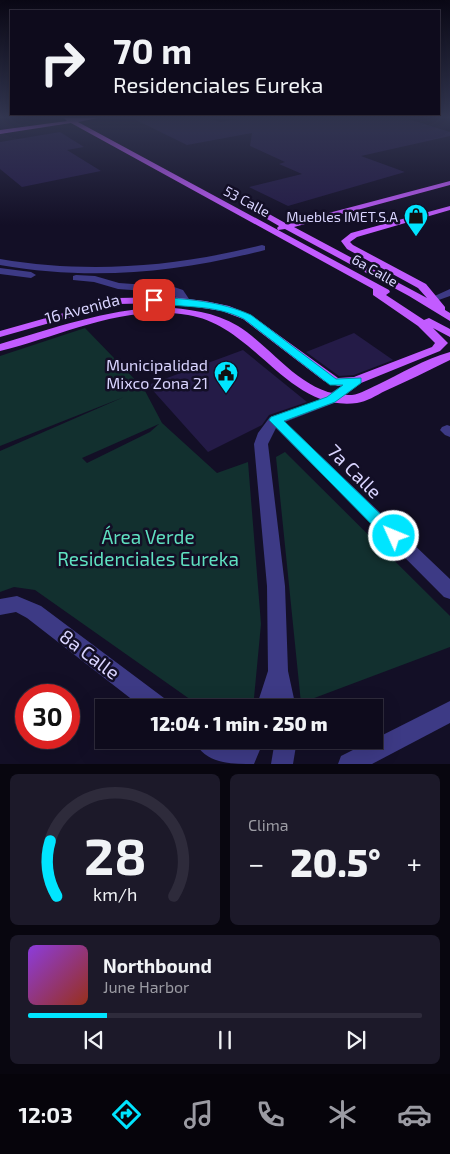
<!DOCTYPE html>
<html lang="es">
<meta charset="utf-8">
<style>
body{margin:0;font-family:"Exo 2",sans-serif;background:#1c1929;color:#f1f3f6;height:100vh;display:flex;flex-direction:column;font-size:19px;white-space:nowrap}
*{box-sizing:border-box;margin:0}
p{font-size:16px;color:#9b9ba3}
.icon{flex:none;width:28px;height:28px;fill:none;stroke:currentColor;stroke-width:2;stroke-linecap:round;stroke-linejoin:round}
.map{position:relative;height:764px;overflow:hidden}
.drawer{display:flex;flex-direction:column;gap:10px;padding:10px;background:#08060f;flex:1}
.drawer>*{flex:none}
.hud{position:absolute;left:10px;top:10px;width:430px;height:105px;border-radius:0px;box-shadow:0 5px 20px #0002,0 0 0 1px #2e2b3b;background:#0e0b1c;color:#f1f3f6;overflow:hidden}
.speed{position:absolute;left:15px;top:684px;display:flex;gap:10px;font-size:25px;font-weight:700;text-align:center}
.speed>*{display:grid;place-content:center;width:65px;height:65px;border-radius:50%;background:#0e0b1c;box-shadow:0 5px 20px #0002,0 0 0 1px #2e2b3b;line-height:1}
.speed .limit{border:8px solid #d22;background:#fff;color:#111}
.pin{position:absolute;display:grid;place-items:center;width:42px;height:42px;color:#fff;margin:-21px;border-radius:10px;box-shadow:0 2px 8px #0006}
.me{position:absolute;width:55px;margin:-28px;rotate:314deg;stroke-linejoin:round;filter:drop-shadow(0 0 4px #0008)}
.turn{display:flex;align-items:center;gap:18px;height:105px;padding:0 20px;font-size:22px}
.turn .icon{width:65px;height:65px;stroke-width:2.5}
.turn b{display:block;font-size:35px;line-height:42px}
.big{font-size:38px;font-weight:800;line-height:1.1}
.drawer .card{flex:1;display:flex;flex-direction:column;justify-content:center;gap:8px;min-width:0;padding:0 18px;border-radius:8px;background:#1c1929}
.drawer .dial{align-items:center;gap:0}
.dial svg{height:130px;overflow:visible;fill:none;stroke:#2e2b3b;stroke-width:7;stroke-linecap:round;text-anchor:middle}
.dial text{fill:#f1f3f6;stroke:none}
.song{display:flex;align-items:center;gap:15px}
.cover{width:60px;height:60px;border-radius:8px;background:linear-gradient(135deg,hsl(270 70% 55%),hsl(10 70% 35%))}
.played{height:5px;border-radius:2px;background:linear-gradient(90deg,#00e5ff 20%,#2e2b3b 20%)}
.keys{display:flex;justify-content:space-around;direction:ltr}
.heat{display:flex;justify-content:space-between;align-items:center;font-size:28px;direction:ltr}
.drawer .tiles{flex:1;display:grid;gap:10px;grid-template-columns:1fr 1fr}
.card:last-child{grid-column:span 2}
.trip{position:absolute;left:95px;top:699px;width:288px;height:50px;border-radius:0px;background:#0e0b1c;box-shadow:0 5px 20px #0002,0 0 0 1px #2e2b3b;font-weight:800;line-height:50px;text-align:center}
.tabs{display:flex;height:80px;justify-content:space-around;align-items:center;background:#06040b;color:#9b9ba3}
.tabs .icon{width:35px;height:35px}
.tabs .selected{color:#00e5ff}
.tabs b{font-size:22px;color:#f1f3f6}
.map>svg:first-child{display:block}
.green{fill:#12302f;fill-rule:evenodd}
.building{fill:#241b47}
.lines{fill:none;stroke-linecap:round;stroke-linejoin:round}
.minor{fill:#3d3a85;fill-rule:evenodd}
.major{fill:#c25bff;fill-rule:evenodd}
.route{fill:#00e5ff;stroke:#0095a6}
.labels{text-anchor:middle;dominant-baseline:central;stroke-width:5;stroke-linejoin:round;paint-order:stroke}
.far-street-label{font-size:14px;fill:#d9d4ff;stroke:#130f26}
.far-poi-label{font-size:14px;fill:#d9d4ff;stroke:#130f26;text-anchor:end}
.street-label{font-size:16px;fill:#d9d4ff;stroke:#130f26}
.poi-label{font-size:16px;fill:#d9d4ff;stroke:#130f26;text-anchor:end}
.near-street-label{font-size:19px;fill:#d9d4ff;stroke:#130f26}
.near-park-label{font-size:19px;fill:#5fe0c0;stroke:#130f26}
</style>
<div class="map">
<svg width="450" height="764" viewBox="0 0 450 764">
<rect width="100%" height="100%" fill="#130f26"/>
<g class="green">
<path d="M85 328 144 389 162 423 217 473 248 462 261 624 254 698 248 707H201L35 590 14 587 0 592V451L124 397 0 446V356ZM159 424 150 432 87 463 82 458Z"/>
<polygon points="285,452 450,616 450,647 301,703 276,457"/>
</g>
<g class="building">
<polygon points="132,118 211,119 221,122 242,118 405,118 450,132 450,136 361,156 405,172 288,206 249,187 302,174 279,164 285,162 250,146 252,133 187,145"/>
<polygon points="60,132 84,147 67,150 101,171 22,187 0,169 0,142"/>
<polygon points="354,333 393,360 354,375 339,376 306,352"/>
<polygon points="243,350 307,402 269,415 262,425 208,452 148,385"/>
</g>
<g class="lines">
<g class="minor">
<path d="M262 245 265 246V250C175 273 92 281 0 265V259C89 274 175 267 262 245Z"/>
<polygon points="0,268 31,272 36,275 31,278 0,274"/>
<polygon points="76,275 95,276 119,283 174,287 183,290 191,302 186,305 182,304 172,293 118,289 94,282 73,280 73,276"/>
<polygon points="450,289 450,296 433,302 428,299"/>
<polygon points="357,376 361,377 363,380 361,383 337,402 285,422 450,579 450,599 444,597 276,428 268,444 285,586 288,671 296,708 256,708 268,671 267,586 254,444 258,433 270,417 318,401"/>
<polygon points="447,425 450,426 450,437 445,435 440,430 442,427"/>
<polygon points="17,596 41,606 168,701 171,708 143,708 27,618 16,612 0,615 0,599"/>
<polygon points="450,701 450,723 372,764 338,764 341,756"/>
<path d="M194 740H223L237 750 242 740H264L254 764C230 764 205 764 194 740Z"/>
<polygon points="275,740 297,740 293,764 271,764"/>
</g>
<g class="major">
<polygon points="64,118 98,118 78,122 389,290 390,292 386,295 424,320 429,318 450,329 450,337 433,328 448,343 440,351 361,383 338,386 324,381 243,319 222,311 170,303 117,304 0,337 0,331 117,298 170,297 205,301 229,306 251,315 338,378 354,377 432,347 435,343 418,326 373,295 373,289 71,123 0,134 0,130 67,121"/>
<polygon points="450,181 450,185 294,227 427,298 418,288 347,249 341,241 351,233 450,206 450,210 357,237 350,242 353,245 426,284 445,307 445,310 450,313 450,321 409,296 285,229 278,230 277,228 279,226 255,212 262,210 287,224"/>
<path d="M161 307C188 309 215 312 238 326 276 350 303 397 352 395 360 394 370 388 377 385 400 374 425 359 450 352V360C428 371 407 381 385 391 377 395 366 402 357 403 287 412 256 326 188 315 122 304 62 336 0 351V344C53 328 105 310 161 307Z"/>
</g>
</g>
<linearGradient id="sky" x2="0" y2="1"><stop stop-color="#0a0815"/><stop offset="0.52" stop-color="#333752"/><stop offset="1" stop-color="#333752" stop-opacity="0"/></linearGradient>
<rect width="450" height="225" fill="url(#sky)"/>
<path class="route" d="M154 297C187 299 220 301 251 315L336 379 361 378V383L335 402 284 421 399 532 401 536 399 541 394 543 388 541 269 420 271 417 327 397 343 385H330L244 319C211 303 184 309 151 302L149 300Z"/>
<defs>
<symbol id="shop-pin" viewBox="-11 -11 22 30"><path d="M0 17L-7.5 6A9.5 9.5 0 1 1 7.5 6Z" fill="#00e5ff" stroke="#130f26"/><path d="M-5-2.5h2.3a2.7 3.5 0 0 1 5.4 0H5L5.5 6h-11ZM-1.5-2.5h3a1.5 2.3 0 0 0-3 0Z" fill="#111"/></symbol>
<symbol id="civic-pin" viewBox="-11 -11 22 30"><path d="M0 17L-7.5 6A9.5 9.5 0 1 1 7.5 6Z" fill="#00e5ff" stroke="#130f26"/><path d="M-.6-6.5H3V-4.5H.6V-3L4-1V1h2V6H-6V1h2V-1L-.6-3ZM-1.2 2.5V6h2.4V2.5Z" fill="#111"/></symbol>
</defs>
<g fill-rule="evenodd">
<use href="#shop-pin" x="402" y="202" width="28" height="38"/>
<use href="#civic-pin" x="212" y="359" width="28" height="38"/>
</g>
<g class="labels">
<g class="far-street-label">
<text transform="translate(247 201) rotate(28)">53 Calle</text>
<text transform="translate(375 270) rotate(30)">6a Calle</text>
</g>
<g class="far-poi-label">
<text x="398" y="216">Muebles IMET.S.A</text>
</g>
<g class="street-label">
<text transform="translate(82 308) rotate(-15)">16 Avenida</text>
</g>
<g class="poi-label">
<text x="208" y="364">Municipalidad<tspan x="208" dy="18">Mixco Zona 21</tspan></text>
</g>
<g class="near-street-label">
<text transform="translate(355 471) rotate(45)">7a Calle</text>
<text transform="translate(90 654) rotate(37)">8a Calle</text>
</g>
<g class="near-park-label">
<text x="148" y="536">Área Verde<tspan x="148" dy="22">Residenciales Eureka</tspan></text>
</g>
</g>
</svg>
<div class="speed"><div class="limit">30</div></div>
<div class="pin" style="left:154px;top:300px;background:#d93025"><svg class="icon" aria-label="arrive" viewBox="0 0 24 24"><path d="M6 21V4h12l-3 4 3 4H6"/></svg></div>
<svg class="me" style="left:394px;top:536px" viewBox="-20 -20 40 40"><circle r="17" fill="#00e5ff" stroke="#fff" stroke-width="3"/><path d="M0-11L8 9 0 5-8 9z" fill="#fff"/></svg>
<div class="trip">12:04 · 1 min · 250 m</div>
<div class="hud">
<div class="turn"><svg class="icon" aria-label="right" viewBox="0 0 24 24"><path d="M7 20v-9h11M14 6l5 5-5 5"/></svg><div><b>70 m</b>Residenciales Eureka</div></div>
</div>
</div>
<section class="drawer">
<div class="tiles">
<div class="card dial"><svg viewBox="0 0 100 80">
<path d="M14 69A42 42 0 1 1 86 69"/>
<path d="M14 69A42 42 0 0 1 10 35" stroke="#00e5ff"/>
<text x="50" y="56" font-size="32" font-weight="700">28</text>
<text x="50" y="72" font-size="11">km/h</text>
</svg></div>
<div class="card"><p>Clima</p>
<div class="heat"><a>−</a><b class="big">20.5°</b><a>+</a></div>
</div>
<div class="card">
<div class="song"><i class="cover"></i><div><b>Northbound</b><p>June Harbor</p></div></div>
<div class="played"></div>
<div class="keys"><svg class="icon" aria-label="previous" viewBox="0 0 24 24"><path d="M18 5L8 12l10 7zM5 5v14"/></svg><svg class="icon" aria-label="pause" viewBox="0 0 24 24"><path d="M8 5v14M16 5v14"/></svg><svg class="icon" aria-label="next" viewBox="0 0 24 24"><path d="M6 5l10 7-10 7zM19 5v14"/></svg></div>
</div>
</div>
</section>
<nav class="tabs">
<b>12:03</b>
<svg class="icon selected" aria-label="directions" viewBox="0 0 24 24"><path d="M12 3l9 9-9 9-9-9zM9 14v-3h6M13 9l2 2-2 2"/></svg>
<svg class="icon" aria-label="music" viewBox="0 0 24 24"><path d="M9 18V5l10-2v13"/><circle cx="6" cy="18" r="3"/><circle cx="16" cy="16" r="3"/></svg>
<svg class="icon" aria-label="phone" viewBox="0 0 24 24"><path d="M5 4h4l2 5-3 2q2 4 5 5l2-3 5 2v4C11 20 4 13 5 4z"/></svg>
<svg class="icon" aria-label="climate" viewBox="0 0 24 24"><path d="M12 3v18M4 7l16 10M4 17L20 7"/></svg>
<svg class="icon" aria-label="car" viewBox="0 0 24 24"><path d="M5 17H2v-5l4-1 3-4h7l3 4 3 1v5h-3M9 17h6M6 11h13"/><circle cx="7" cy="17" r="2"/><circle cx="17" cy="17" r="2"/></svg>
</nav>
